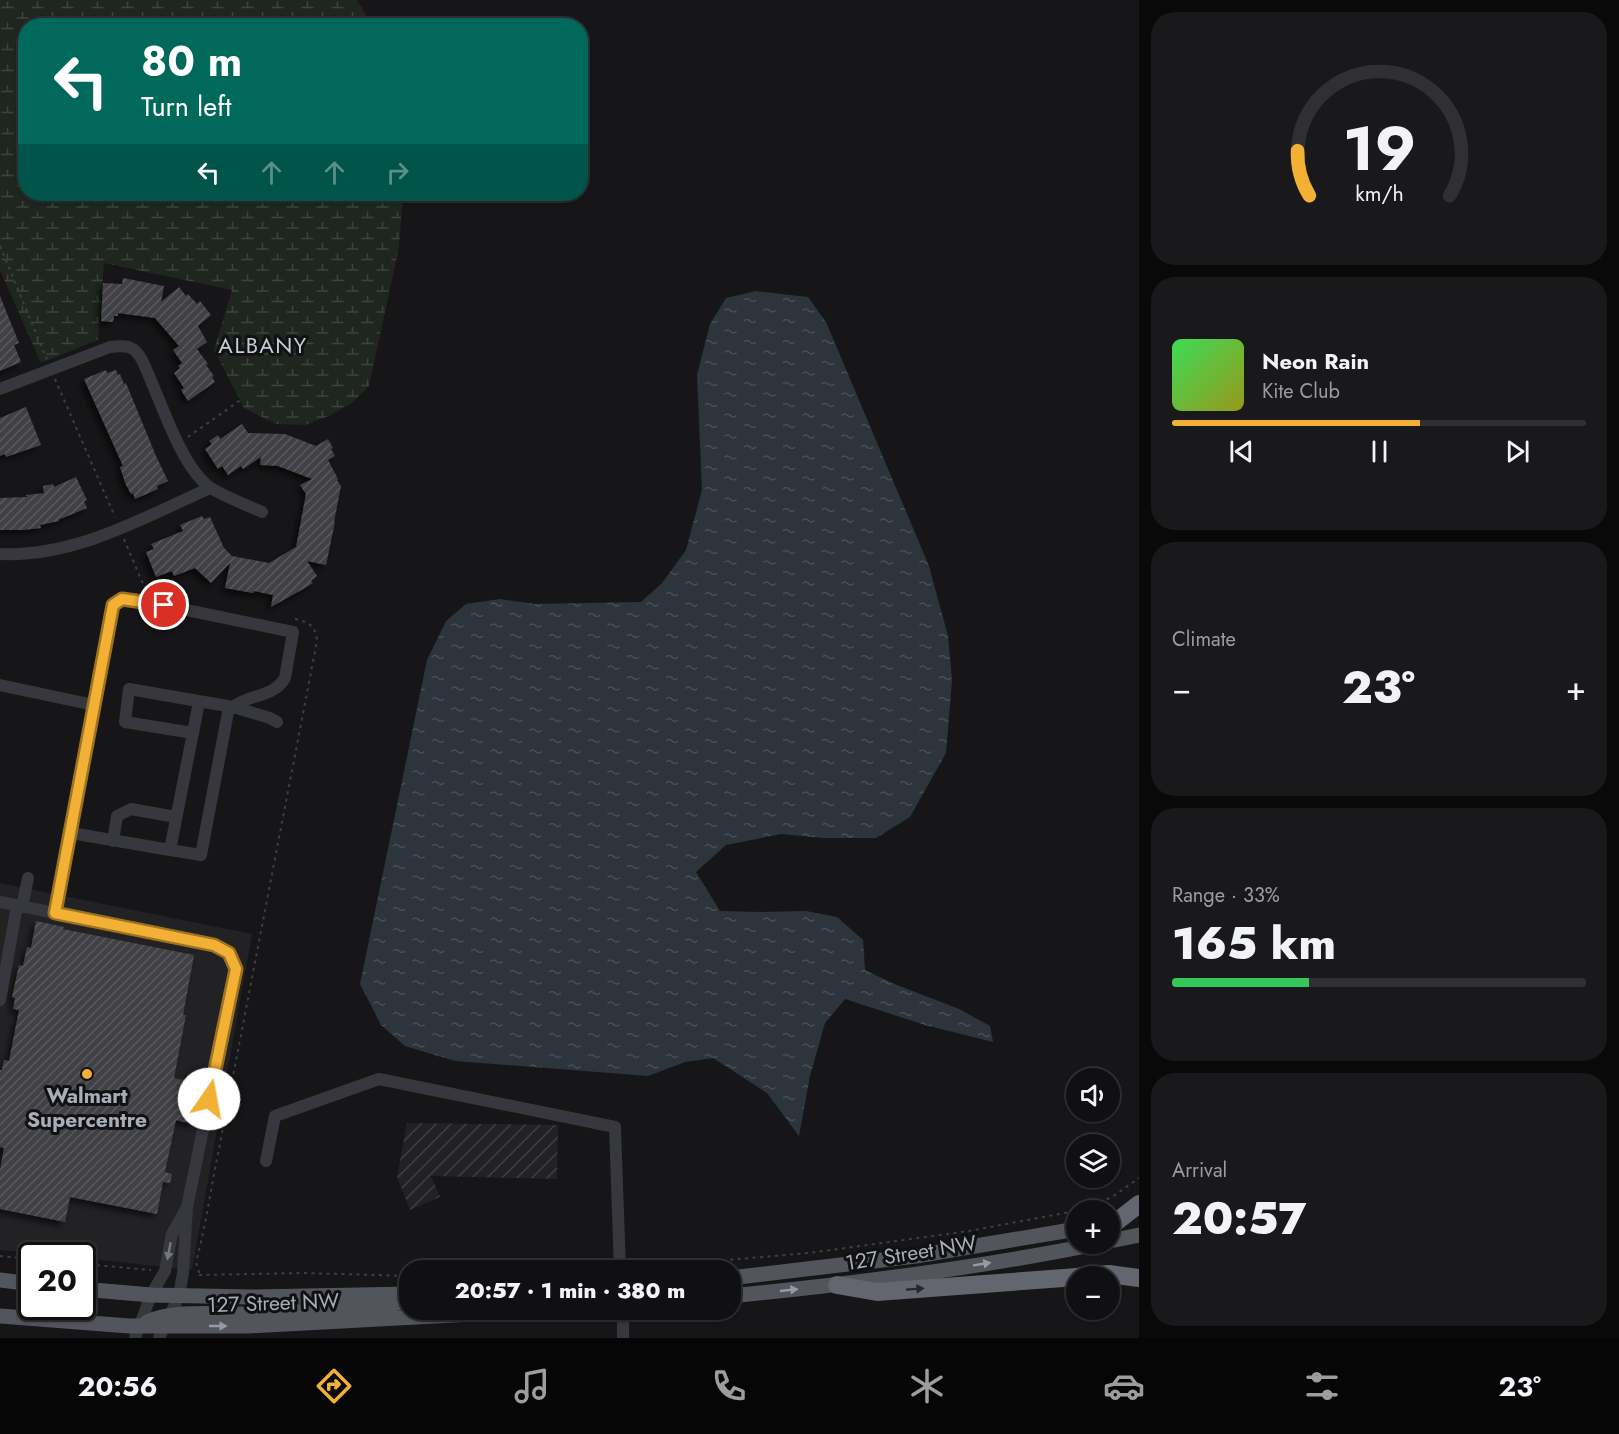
<!DOCTYPE html>
<meta charset="utf-8">
<style>
body{margin:0;font-family:Jost,sans-serif;background:#19191b;color:#f1f3f6;height:100vh;display:flex;flex-direction:column;font-size:22px;white-space:nowrap}
*{box-sizing:border-box;margin:0}
p{font-size:20px;color:#9c9d9f}
.icon{flex:none;width:33px;height:33px;fill:none;stroke:currentColor;stroke-width:2;stroke-linecap:round;stroke-linejoin:round}
.map{position:relative;flex:1;overflow:hidden}
.panel{display:flex;flex-direction:column;gap:12px;padding:12px;background:#09090a;width:480px}
.panel>*{flex:none}
.hud{position:absolute;left:18px;top:18px;width:570px;height:183px;border-radius:24px;box-shadow:0 2px 4px #0004,0 0 0 2px #303032;background:#00695c;color:#fff;overflow:hidden}
.buttons{position:absolute;left:1066px;top:1068px;display:grid;gap:12px}
.buttons a{display:grid;place-items:center;width:54px;height:54px;border-radius:50%;background:#101012;box-shadow:0 2px 4px #0004,0 0 0 2px #303032;font-size:30px}
.speed{position:absolute;left:18px;top:1242px;display:flex;gap:12px;font-size:30px;font-weight:700;text-align:center}
.speed>*{display:grid;place-content:center;width:78px;height:78px;border-radius:50%;background:#101012;box-shadow:0 2px 4px #0004,0 0 0 2px #303032;line-height:1}
.speed .limit{border:3px solid #111;border-radius:9px;background:#fff;color:#111}
.pin{position:absolute;display:grid;place-items:center;width:51px;height:51px;color:#fff;margin:-26px;border:3px solid #fff;border-radius:50%;box-shadow:0 2px 6px #0007}
.me{position:absolute;width:66px;margin:-33px;rotate:12deg;stroke-linejoin:round;filter:drop-shadow(0 0 4px #0008)}
.turn{display:flex;align-items:center;gap:21px;height:126px;padding:0 24px;font-size:27px}
.turn .icon{width:78px;height:78px;stroke-width:2.5}
.turn b{display:block;font-size:42px;line-height:51px}
.lanes{display:flex;align-items:center;height:57px;padding:0 24px;background:#0003;justify-content:center;gap:30px;direction:ltr}
.lanes .off{opacity:.35}
.big{font-size:45px;font-weight:800;line-height:1.1}
.panel .card{flex:1;display:flex;flex-direction:column;justify-content:center;gap:9px;min-width:0;padding:0 21px;border-radius:24px;background:#19191b}
.panel .dial{align-items:center;gap:0}
.dial svg{height:156px;overflow:visible;fill:none;stroke:#303032;stroke-width:7;stroke-linecap:round;text-anchor:middle}
.dial text{fill:#f1f3f6;stroke:none}
.song{display:flex;align-items:center;gap:18px}
.cover{width:72px;height:72px;border-radius:9px;background:linear-gradient(135deg,hsl(130 70% 55%),hsl(60 70% 35%))}
.played{height:6px;border-radius:3px;background:linear-gradient(90deg,#f2b134 60%,#303032 60%)}
.keys{display:flex;justify-content:space-around;direction:ltr}
.heat{display:flex;justify-content:space-between;align-items:center;font-size:33px;direction:ltr}
.charge{height:9px;border-radius:4px;background:linear-gradient(90deg,#34c759 33%,#303032 0)}
.trip{position:absolute;left:399px;top:1260px;width:342px;height:60px;border-radius:24px;background:#101012;box-shadow:0 2px 4px #0004,0 0 0 2px #303032;font-weight:800;line-height:60px;text-align:center}
.tab-bar{display:flex;height:96px;justify-content:space-around;align-items:center;background:#060607;color:#9c9d9f}
.tab-bar .icon{width:42px;height:42px}
.tab-bar .active{color:#f2b134}
.tab-bar b{font-size:27px;color:#f1f3f6}
main{display:flex;flex:1;min-height:0}
.map>svg:first-child{display:block}
.built{fill:#222225}
.industrial{fill:url(#industrial-furrows)}
.wetland{fill:url(#wetland-marsh)}
.water{fill:url(#water-ripples)}
.building{fill:url(#building-hatch);filter:url(#shadow)}
.lines{fill:none;stroke-linecap:round;stroke-linejoin:round}
.path{stroke:#3d3f44;stroke-width:2;stroke-dasharray:3 4.5;stroke-linecap:butt}
.minor{stroke:#37383d;stroke-width:12}
.major{stroke:#53555c;stroke-width:15}
.highway{stroke:#63666e;stroke-width:18}
.oneway{fill:#757881}
.oneway2{fill:#979ba6}
.oneway3{fill:#26262a}
.route-casing{stroke:#9d7322;stroke-width:15}
.route{stroke:#f2b134;stroke-width:10}
.poi-dot{fill:#f2b134;stroke:#111113;stroke-width:2}
.labels{text-anchor:middle;dominant-baseline:central;stroke-width:6;stroke-linejoin:round;paint-order:stroke}
.poi-label{font-size:21px;font-weight:bold;fill:#a8adb8;stroke:#111113}
.street-label{font-size:21px;fill:#a8adb8;stroke:#111113}
.neighbourhood-label{font-size:22px;letter-spacing:1.5px;fill:#c9ccd4;stroke:#111113}
</style>
<main>
<div class="map">
<svg width="1139" height="1338" viewBox="0 0 1139 1338">
<defs>
<pattern id="industrial-furrows" width="10" height="10" patternUnits="userSpaceOnUse" patternTransform="scale(1.5)"><rect width="10" height="10" fill="#222225"/><path d="M-1 1l2-2M0 10L10 0M9 11l2-2" fill="none" stroke="#3f3f43"/></pattern>
<pattern id="wetland-marsh" width="20" height="14" patternUnits="userSpaceOnUse" patternTransform="scale(1.5)"><rect width="20" height="14" fill="#1e261f"/><path d="M1 5h8M5 5V1M11 12h8M15 12V8" fill="none" stroke="#3c433d"/></pattern>
<pattern id="water-ripples" width="26" height="14" patternUnits="userSpaceOnUse" patternTransform="scale(1.5)"><rect width="26" height="14" fill="#2c353c"/><path d="M2 4q2-2 4 0t4 0M15 11q2-2 4 0t4 0" fill="none" stroke="#485056"/></pattern>
<pattern id="building-hatch" width="6" height="6" patternUnits="userSpaceOnUse" patternTransform="scale(1.5)"><rect width="6" height="6" fill="#404145"/><path d="M-1 1l2-2M0 6l6-6M5 7l2-2" fill="none" stroke="#595a5e"/></pattern>
<filter id="shadow"><feDropShadow dx="-4" dy="4" stdDeviation="3" flood-color="#0009"/></filter>
</defs>
<rect width="100%" height="100%" fill="#161618"/>
<polygon class="built" points="0,883 252,934 192,1270 83,1258 82,1256 55,1255 0,1250"/>
<polygon class="industrial" points="407,1123 558,1125 557,1179 431,1176 440,1197 410,1210 397,1177"/>
<polygon class="wetland" points="0,0 357,0 372,25 26,26 26,194 403,194 399,247 369,386 352,403 329,416 305,425 276,424 244,408 214,350 232,290 104,263 98,340 41,363 0,270"/>
<polygon class="water" points="756,291 808,297 826,322 929,566 948,636 952,680 946,753 910,817 876,838 823,838 781,834 726,845 696,872 720,911 761,912 806,911 837,917 863,940 865,970 892,983 959,1009 990,1026 993,1042 925,1025 845,999 825,1023 810,1076 799,1136 767,1093 713,1058 685,1062 648,1076 455,1061 405,1046 381,1025 360,984 427,660 446,621 466,604 500,599 535,604 641,602 662,583 686,550 702,490 697,375 710,324 726,298"/>
<g class="building">
<polygon points="123,278 164,286 161,302 179,287 186,296 188,294 197,304 200,301 211,315 198,326 207,342 197,349 208,364 206,365 214,376 212,377 215,382 188,401 181,390 184,388 174,373 180,368 178,366 182,363 173,350 179,346 155,318 118,313 118,316 114,316 113,322 101,321 103,283 122,284"/>
<polygon points="0,296 19,343 14,345 21,362 0,371"/>
<polygon points="106,370 107,373 116,370 118,375 120,374 124,384 126,383 156,456 168,481 157,486 158,489 135,499 133,493 131,494 126,485 120,467 123,466 84,379"/>
<polygon points="26,407 41,445 6,457 5,454 0,456 0,418"/>
<polygon points="242,424 248,433 285,434 316,446 328,439 333,448 331,449 335,456 328,460 338,479 337,480 341,486 334,522 335,522 326,565 307,561 317,576 311,581 313,583 305,588 271,607 273,595 254,591 253,593 225,588 230,563 211,583 195,568 174,576 172,571 156,577 146,552 154,549 151,544 183,531 180,525 202,516 204,519 210,517 224,548 232,556 269,563 296,547 306,494 300,485 312,479 278,466 260,465 261,457 243,469 241,466 228,475 222,466 218,469 205,449 212,444 209,441 218,435 220,439"/>
<polygon points="76,477 87,500 84,501 87,508 58,520 59,521 40,525 41,528 23,530 0,530 0,498 27,497 26,495 44,493 43,486 53,484 54,487"/>
<polygon points="36,921 64,927 63,929 194,955 183,1015 186,1015 174,1078 200,1084 192,1124 176,1120 165,1172 172,1174 170,1183 163,1182 157,1214 70,1197 65,1222 0,1209 0,1170 4,1148 0,1147 0,1070 2,1070 4,1060 9,1061 19,1010 13,1009 15,998 12,997 19,965 23,966 27,947 31,948"/>
</g>
<g class="lines">
<g class="path">
<polyline points="0,246 47,360"/>
<polyline points="55,379 115,517"/>
<polyline points="188,437 242,399"/>
<polyline points="124,539 143,584 149,590"/>
<polyline points="0,1256 32,1259"/>
<path d="M197 1258C206 1224 211 1188 218 1154L317 641C316 626 309 622 295 619"/>
<polyline points="196,1263 200,1275"/>
<polyline points="82,1264 151,1270"/>
<polyline points="633,1268 809,1253 969,1231 1075,1211 1096,1205 1115,1195 1139,1178"/>
<polyline points="578,1270 609,1269"/>
<polyline points="199,1275 304,1273 410,1276"/>
</g>
<g class="minor">
<path d="M0 389 110 347C126 345 134 345 142 360 159 395 179 463 208 486 220 495 247 505 262 512"/>
<path d="M0 554C76 557 143 518 210 488"/>
<polyline points="0,685 94,705"/>
<polyline points="193,733 125,722 129,689 233,707 270,718 277,722"/>
<path d="M71 833 113 605 122 599 143 601 293 632 285 678C272 699 250 693 233 707"/>
<polyline points="113,841 117,816 131,809 176,817"/>
<polyline points="170,850 201,855 229,707"/>
<polyline points="0,902 214,945 229,953 236,969 187,1207 183,1273 179,1296 159,1338"/>
<polyline points="22,907 28,878"/>
<polyline points="55,913 71,833 170,850 199,702"/>
<polyline points="0,1000 17,906"/>
<polyline points="266,1161 275,1116 379,1079 615,1127 620,1270"/>
<polyline points="623,1310 623,1338"/>
<polyline points="135,1338 151,1295 165,1271 172,1234 186,1209"/>
</g>
<g class="major">
<polyline points="1110,1241 1139,1235"/>
<polyline points="730,1278 916,1256 1077,1229"/>
<polyline points="0,1280 32,1284"/>
<polyline points="82,1289 151,1295 251,1297 410,1294"/>
<path d="M730 1296C853 1284 976 1268 1097 1244"/>
<polyline points="0,1316 129,1326 248,1326 547,1310"/>
<path d="M147 1322C176 1309 217 1315 249 1314 298 1312 349 1310 398 1303"/>
</g>
<g class="highway">
<polyline points="1116,1222 1139,1204"/>
<polyline points="1081,1276 1109,1274 1139,1278"/>
<polyline points="837,1285 877,1292 1077,1277"/>
</g>
</g>
<defs><path id="oneway-solid" d="M-6-.8H1V-3.2L6.5 0L1 3.2V.8H-6Z" transform="scale(1.5)"/></defs>
<use class="oneway" href="#oneway-solid" transform="translate(169 1251) rotate(101)"/>
<g class="oneway2">
<use href="#oneway-solid" transform="translate(982 1264) rotate(-9)"/>
<use href="#oneway-solid" transform="translate(789 1290) rotate(-6)"/>
<use href="#oneway-solid" transform="translate(218 1326)"/>
</g>
<use class="oneway3" href="#oneway-solid" transform="translate(915 1289) rotate(-4)"/>
<g class="lines">
<defs>
<polyline id="route" points="164,605 122,599 113,605 55,913 214,945 229,953 236,969 209,1099"/>
</defs>
<use href="#route" class="route-casing"/>
<use href="#route" class="route"/>
</g>
<circle class="poi-dot" cx="87" cy="1074" r="6"/>
<g class="labels">
<g class="poi-label">
<text x="87" y="1096">Walmart<tspan x="87" dy="24">Supercentre</tspan></text>
</g>
<g class="street-label">
<text transform="translate(911 1253) rotate(-9)">127 Street NW</text>
<text transform="translate(273 1303) rotate(-2)">127 Street NW</text>
</g>
<g class="neighbourhood-label">
<text x="263" y="345">ALBANY</text>
</g>
</g>
</svg>
<div class="buttons">
<a><svg class="icon" aria-label="sound" viewBox="0 0 24 24"><path d="M4 9h4l5-4v14l-5-4H4zM17 9q2 3 0 6"/></svg></a>
<a><svg class="icon" aria-label="layers" viewBox="0 0 24 24"><path d="M12 4l9 5-9 5-9-5zM3 14l9 5 9-5"/></svg></a>
<a>+</a>
<a>−</a>
</div>
<div class="speed"><div class="limit">20</div></div>
<div class="pin" style="left:164px;top:605px;background:#d93025"><svg class="icon" aria-label="arrive" viewBox="0 0 24 24"><path d="M6 21V4h12l-3 4 3 4H6"/></svg></div>
<svg class="me" style="left:209px;top:1099px" viewBox="-20 -20 40 40"><circle r="19" fill="#fff"/><path d="M0-13L10 11 0 6-10 11z" fill="#f2b134"/></svg>
<div class="trip">20:57 · 1 min · 380 m</div>
<div class="hud">
<div class="turn"><svg class="icon" aria-label="left" viewBox="0 0 24 24"><path d="M17 20v-9H6M10 6l-5 5 5 5"/></svg><div><b>80 m</b>Turn left</div></div>
<div class="lanes"><svg class="icon" aria-label="left" viewBox="0 0 24 24"><path d="M17 20v-9H6M10 6l-5 5 5 5"/></svg><svg class="icon off" aria-label="ahead" viewBox="0 0 24 24"><path d="M12 20V5M6 11l6-6 6 6"/></svg><svg class="icon off" aria-label="ahead" viewBox="0 0 24 24"><path d="M12 20V5M6 11l6-6 6 6"/></svg><svg class="icon off" aria-label="right" viewBox="0 0 24 24"><path d="M7 20v-9h11M14 6l5 5-5 5"/></svg></div>
</div>
</div>
<section class="panel">
<div class="card dial"><svg viewBox="0 0 100 80">
<path d="M14 69A42 42 0 1 1 86 69"/>
<path d="M14 69A42 42 0 0 1 8 46" stroke="#f2b134"/>
<text x="50" y="56" font-size="32" font-weight="700">19</text>
<text x="50" y="72" font-size="11">km/h</text>
</svg></div>
<div class="card">
<div class="song"><i class="cover"></i><div><b>Neon Rain</b><p>Kite Club</p></div></div>
<div class="played"></div>
<div class="keys"><svg class="icon" aria-label="previous" viewBox="0 0 24 24"><path d="M18 5L8 12l10 7zM5 5v14"/></svg><svg class="icon" aria-label="pause" viewBox="0 0 24 24"><path d="M8 5v14M16 5v14"/></svg><svg class="icon" aria-label="next" viewBox="0 0 24 24"><path d="M6 5l10 7-10 7zM19 5v14"/></svg></div>
</div>
<div class="card"><p>Climate</p>
<div class="heat"><a>−</a><b class="big">23°</b><a>+</a></div>
</div>
<div class="card"><p>Range · 33%</p><b class="big">165 km</b><div class="charge"></div></div>
<div class="card"><p>Arrival</p><b class="big">20:57</b></div>
</section>
</main>
<nav class="tab-bar">
<b>20:56</b>
<svg class="icon active" aria-label="directions" viewBox="0 0 24 24"><path d="M12 3l9 9-9 9-9-9zM9 14v-3h6M13 9l2 2-2 2"/></svg>
<svg class="icon" aria-label="music" viewBox="0 0 24 24"><path d="M9 18V5l10-2v13"/><circle cx="6" cy="18" r="3"/><circle cx="16" cy="16" r="3"/></svg>
<svg class="icon" aria-label="phone" viewBox="0 0 24 24"><path d="M5 4h4l2 5-3 2q2 4 5 5l2-3 5 2v4C11 20 4 13 5 4z"/></svg>
<svg class="icon" aria-label="climate" viewBox="0 0 24 24"><path d="M12 3v18M4 7l16 10M4 17L20 7"/></svg>
<svg class="icon" aria-label="car" viewBox="0 0 24 24"><path d="M5 17H2v-5l4-1 3-4h7l3 4 3 1v5h-3M9 17h6M6 11h13"/><circle cx="7" cy="17" r="2"/><circle cx="17" cy="17" r="2"/></svg>
<svg class="icon" aria-label="filters" viewBox="0 0 24 24"><path d="M4 7h16M4 17h16"/><circle cx="9" cy="7" r="2"/><circle cx="15" cy="17" r="2"/></svg>
<b>23°</b>
</nav>
